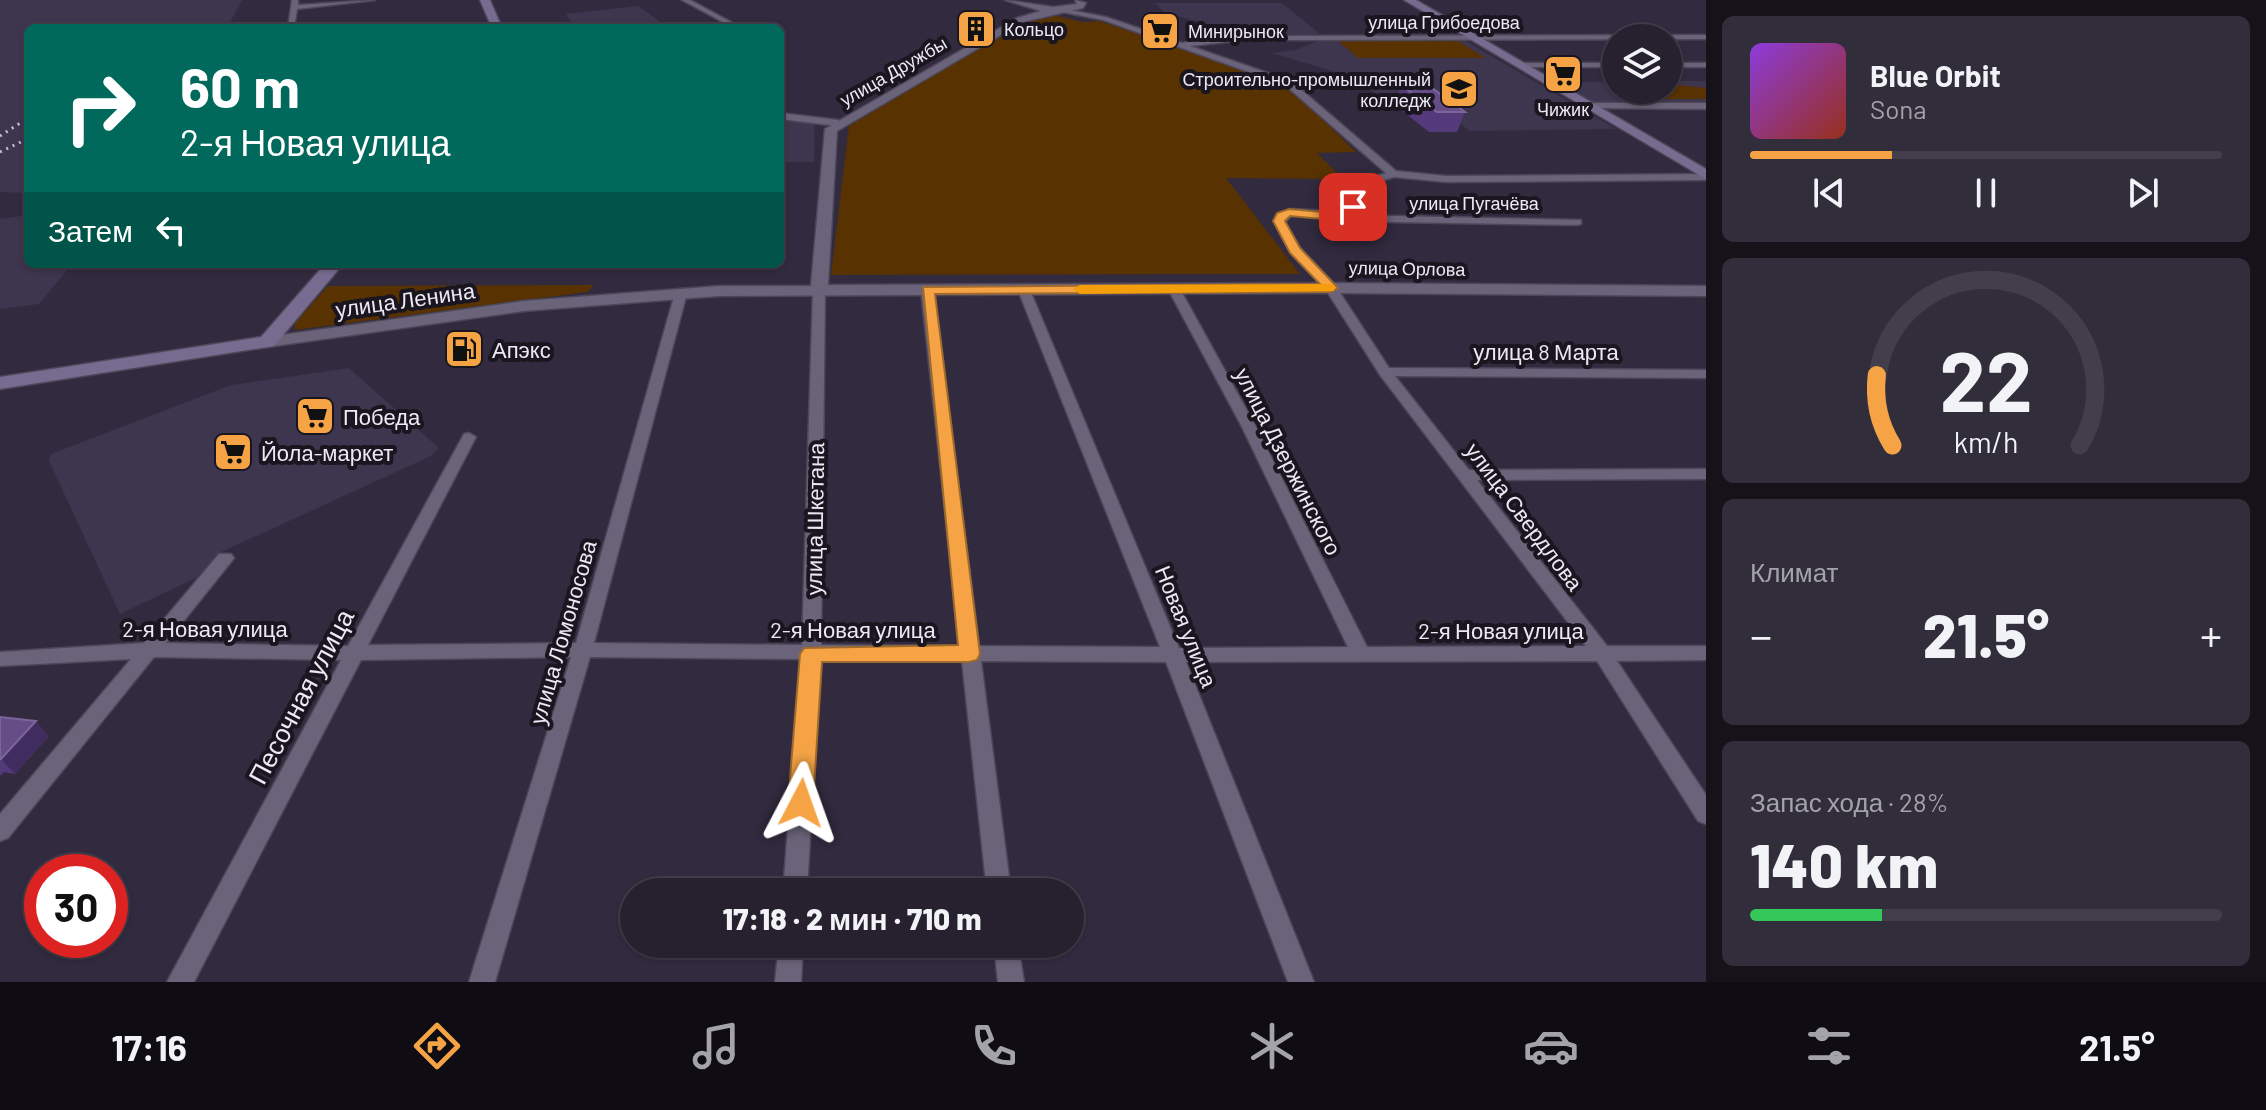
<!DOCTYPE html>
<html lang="ru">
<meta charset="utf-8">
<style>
body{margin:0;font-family:Barlow,sans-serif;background:#322d3b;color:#f1f3f6;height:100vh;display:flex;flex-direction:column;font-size:30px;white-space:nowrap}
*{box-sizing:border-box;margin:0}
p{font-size:26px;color:#a4a3aa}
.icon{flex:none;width:44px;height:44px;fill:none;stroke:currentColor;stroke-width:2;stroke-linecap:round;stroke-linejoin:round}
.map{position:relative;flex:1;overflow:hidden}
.drawer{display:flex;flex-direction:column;gap:16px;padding:16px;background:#15121a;width:560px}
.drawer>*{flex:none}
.top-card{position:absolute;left:24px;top:24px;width:760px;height:244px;border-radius:12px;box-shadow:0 2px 6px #0004,0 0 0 2px #423e4b;background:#00695c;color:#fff;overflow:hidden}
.tools{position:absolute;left:1602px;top:24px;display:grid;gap:16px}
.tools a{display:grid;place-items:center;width:80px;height:80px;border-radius:50%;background:#26202f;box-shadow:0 2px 6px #0004,0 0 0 2px #423e4b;font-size:40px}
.speed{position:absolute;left:24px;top:854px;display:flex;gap:16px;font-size:40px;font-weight:700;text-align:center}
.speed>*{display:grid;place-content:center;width:104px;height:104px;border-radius:50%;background:#26202f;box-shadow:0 2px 6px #0004,0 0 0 2px #423e4b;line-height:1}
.speed .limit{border:12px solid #d22;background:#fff;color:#111}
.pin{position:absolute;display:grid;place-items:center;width:68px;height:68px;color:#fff;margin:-34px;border-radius:16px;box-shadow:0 4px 12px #0006}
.me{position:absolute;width:88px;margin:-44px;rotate:4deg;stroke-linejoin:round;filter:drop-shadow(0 0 6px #0008)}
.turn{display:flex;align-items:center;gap:28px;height:168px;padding:0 24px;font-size:36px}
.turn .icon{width:104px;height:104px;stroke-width:2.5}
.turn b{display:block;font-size:56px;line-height:68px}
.then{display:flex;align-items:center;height:76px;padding:0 24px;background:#0003;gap:16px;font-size:30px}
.big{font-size:60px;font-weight:800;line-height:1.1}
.drawer .tile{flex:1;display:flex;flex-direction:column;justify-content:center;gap:12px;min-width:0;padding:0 28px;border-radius:12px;background:#322d3b}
.drawer .dial{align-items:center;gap:0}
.dial svg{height:208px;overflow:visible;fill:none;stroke:#423e4b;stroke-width:7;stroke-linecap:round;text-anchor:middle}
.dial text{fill:#f1f3f6;stroke:none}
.song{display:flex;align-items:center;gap:24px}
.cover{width:96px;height:96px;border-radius:12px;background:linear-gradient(135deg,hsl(270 70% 55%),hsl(10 70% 35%))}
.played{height:8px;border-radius:4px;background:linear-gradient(90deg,#f5a345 30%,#423e4b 30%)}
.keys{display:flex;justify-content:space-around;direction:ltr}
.heat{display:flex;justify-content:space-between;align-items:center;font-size:44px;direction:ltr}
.charge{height:12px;border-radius:6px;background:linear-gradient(90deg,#34c759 28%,#423e4b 0)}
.trip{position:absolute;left:620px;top:878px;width:464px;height:80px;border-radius:40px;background:#26202f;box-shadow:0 2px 6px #0004,0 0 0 2px #423e4b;font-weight:800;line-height:80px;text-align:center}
.tab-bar{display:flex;height:128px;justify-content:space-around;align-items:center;background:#0f0d13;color:#a4a3aa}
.tab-bar .icon{width:56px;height:56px}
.tab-bar .on{color:#f5a345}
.tab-bar b{font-size:36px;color:#f1f3f6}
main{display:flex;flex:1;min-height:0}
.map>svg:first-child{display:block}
.built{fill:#3e354e}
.green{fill:#583200}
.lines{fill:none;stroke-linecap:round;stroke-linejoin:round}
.minor-casing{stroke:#4c4658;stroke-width:3}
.tertiary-casing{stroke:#4c4658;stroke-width:3}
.secondary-casing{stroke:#4c4658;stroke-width:3}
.minor{fill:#6a637a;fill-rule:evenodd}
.tertiary{fill:#6a637a;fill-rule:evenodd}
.secondary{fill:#776b90;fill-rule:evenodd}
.rail{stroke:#c4bfcd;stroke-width:3;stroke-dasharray:2 5;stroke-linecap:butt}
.wall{fill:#553a7b}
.shaded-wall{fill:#402c5e}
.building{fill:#664d88;stroke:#7b6599;stroke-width:2}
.route{fill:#f5a345;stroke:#9f6a2d;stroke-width:2}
.slow{fill:#f59e0b}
.labels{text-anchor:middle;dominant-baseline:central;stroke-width:8;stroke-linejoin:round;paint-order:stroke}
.far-street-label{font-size:18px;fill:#ece8f5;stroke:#19161f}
.far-poi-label{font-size:18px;fill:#ece8f5;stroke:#19161f;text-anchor:start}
.street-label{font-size:22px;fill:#ece8f5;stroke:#19161f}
.poi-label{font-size:22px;fill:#ece8f5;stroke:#19161f;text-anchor:start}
.near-street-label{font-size:26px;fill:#ece8f5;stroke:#19161f}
</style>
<main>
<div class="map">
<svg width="1706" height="982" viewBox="0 0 1706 982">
<rect width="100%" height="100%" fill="#322b3f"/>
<g class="built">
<polygon points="0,0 242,0 227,28 28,28 28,193 0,192"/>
<polygon points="1155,3 1282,3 1320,34 1241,34 1164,12"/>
<polygon points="638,6 662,23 622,28 575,28 566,14"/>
<polygon points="1323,39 1464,40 1616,129 1470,131 1428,100 1384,100 1355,78 1272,53 1295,50"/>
<polygon points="1668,81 1706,81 1706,103 1596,104 1559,82 1616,82 1616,90 1668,90"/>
<polygon points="780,117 815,120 814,162 780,162"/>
<polygon points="28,215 28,264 72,264 39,304 0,309 0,219"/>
<polygon points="349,368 439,448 431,456 219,553 198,577 120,614 49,461 51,454 231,385"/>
</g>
<g class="green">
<polygon points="1054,15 1082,22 1099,21 1277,80 1289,87 1356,152 1317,153 1343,179 1226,178 1300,274 831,275 849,126 1027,20"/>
<polygon points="1337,40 1456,40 1486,58 1358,58"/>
<polygon points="1668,84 1706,88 1706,99 1637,99 1620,90 1668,90"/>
<polygon points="594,285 587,292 295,330 295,323 328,286"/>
</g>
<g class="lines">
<defs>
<g id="minor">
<polygon points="292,0 298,0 298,5 375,0 297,9 294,28 288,28"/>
<polygon points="682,0 690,0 742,28 734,28"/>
<path d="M1059 8 1106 17 1182 43 1217 37 1245 36 1706 35V39L1245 40 1190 46 1291 81 1396 171 1446 176 1706 174V180L1446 182 1394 177 1365 186 1370 197C1362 206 1354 211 1342 215L1581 220V224L1577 225 1332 221 1327 217 1292 215 1285 222 1300 248 1335 285 1389 368 1706 370V378L1395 376 1469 470 1706 469V479L1477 480 1607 646H1706V660L1617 661 1706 795V824L1698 821 1597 661 1186 662 1314 982H1288L1166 662 981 661 1011 892H987L962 661 820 659 807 892H783L801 659 590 657 495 982H469L571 657 361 660 194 982H167L341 660 154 657 8 838 0 841V814L131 659 0 666V652L144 643 219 554H231L234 558 231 562 166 643 348 646 464 434 469 433 476 437 368 645 576 643 675 293 681 289 687 293 594 643 802 645 813 290 819 286 825 290 821 645 960 646 921 290 927 286 933 290 979 646 1160 647 1018 290 1024 286 1030 290 1179 648 1348 647 1242 427 1168 289 1174 285 1180 289 1256 427 1367 647 1586 646 1380 375 1326 290 1291 252 1274 221 1289 209C1315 210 1339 215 1360 196L1354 185 1355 183 1386 173 1285 85 1103 20 1057 11Z"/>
<polygon points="1521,63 1616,63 1616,67 1518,67"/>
<rect x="1668" y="63" width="38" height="4"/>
<polygon points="1590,103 1706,103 1706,109 1587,108 1587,104"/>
<polygon points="780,113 838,120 842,123 838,126 780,119"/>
<polygon points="779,944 803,944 801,982 775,982"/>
<polygon points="994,944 1018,944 1024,982 998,982"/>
</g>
<polygon id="tertiary" points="1005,0 1053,7 1077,4 1075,0 1086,3 1083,8 1023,22 837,131 828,285 1331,283 1706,286 1706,296 1331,293 719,296 524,311 267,347 258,342 267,337 524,301 719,286 811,286 825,129 1017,18 1041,11"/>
<g id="secondary">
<polygon points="480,0 490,0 502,28 492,28"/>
<polygon points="1404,0 1416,0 1706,169 1706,179"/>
<polygon points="325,264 343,264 274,346 0,389 0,377 261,337"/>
</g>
</defs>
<use href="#minor" class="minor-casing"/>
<use href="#tertiary" class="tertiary-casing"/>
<use href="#secondary" class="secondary-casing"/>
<use href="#minor" class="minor"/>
<use href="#tertiary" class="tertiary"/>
<use href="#secondary" class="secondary"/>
<g class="rail">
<polyline points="0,136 28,118"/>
<polyline points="0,152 25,140"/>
</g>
</g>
<g class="wall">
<polygon points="1401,85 1465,112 1457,132 1429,132 1395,105"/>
<polygon points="222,264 298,264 296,265 223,267"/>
<polygon points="0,717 49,736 15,774 4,772 0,776"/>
</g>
<polygon class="shaded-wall" points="36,721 49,736 15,774 1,759"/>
<g class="building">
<polygon points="1401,85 1428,85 1465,112 1437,112"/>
<polygon points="0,717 36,721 1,759 0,759"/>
</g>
<polygon class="route" points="1353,204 1359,207 1358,210 1323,219 1290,216 1285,221 1300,248 1338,288 1331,292 935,294 980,654 977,660 969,662 822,662 813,803 810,810 801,814 792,810 788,803 800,654 804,648 958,645 923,287 1320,284 1290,253 1273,221 1277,213 1289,209 1322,212"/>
<polygon class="slow" points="1329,284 1334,285 1334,291 1080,294 1073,289 1080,285"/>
<defs>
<symbol id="building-square" viewBox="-11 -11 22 22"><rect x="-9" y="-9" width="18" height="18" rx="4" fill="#f5a345" stroke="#19161f"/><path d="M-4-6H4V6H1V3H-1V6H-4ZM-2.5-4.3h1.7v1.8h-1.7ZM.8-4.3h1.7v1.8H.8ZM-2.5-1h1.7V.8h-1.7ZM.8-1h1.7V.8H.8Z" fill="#111"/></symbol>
<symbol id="supermarket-square" viewBox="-11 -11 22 22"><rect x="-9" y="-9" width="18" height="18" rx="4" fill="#f5a345" stroke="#19161f"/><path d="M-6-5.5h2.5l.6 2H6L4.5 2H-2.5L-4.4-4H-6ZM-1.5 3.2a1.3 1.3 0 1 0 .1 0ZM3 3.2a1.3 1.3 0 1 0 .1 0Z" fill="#111"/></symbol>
<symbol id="university-square" viewBox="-11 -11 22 22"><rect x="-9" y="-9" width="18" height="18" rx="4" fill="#f5a345" stroke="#19161f"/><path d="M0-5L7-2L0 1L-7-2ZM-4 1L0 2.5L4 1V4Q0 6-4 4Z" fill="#111"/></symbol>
<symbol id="fuel-square" viewBox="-11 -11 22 22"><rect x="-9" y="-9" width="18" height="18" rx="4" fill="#f5a345" stroke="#19161f"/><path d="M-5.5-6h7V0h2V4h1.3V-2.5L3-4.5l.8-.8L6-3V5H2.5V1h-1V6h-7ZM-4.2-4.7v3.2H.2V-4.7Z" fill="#111"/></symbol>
</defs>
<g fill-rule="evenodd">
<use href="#building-square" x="954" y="7" width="44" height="44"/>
<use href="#supermarket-square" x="1138" y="9" width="44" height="44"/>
<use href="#supermarket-square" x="1541" y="52" width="44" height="44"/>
<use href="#university-square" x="1437" y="67" width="44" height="44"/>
<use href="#fuel-square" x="442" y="327" width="44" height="44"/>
<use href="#supermarket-square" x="293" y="394" width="44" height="44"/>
<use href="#supermarket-square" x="211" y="430" width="44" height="44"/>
</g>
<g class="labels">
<g class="far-street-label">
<text x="1444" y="22">улица Грибоедова</text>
<text transform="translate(893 71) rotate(-30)">улица Дружбы</text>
<text x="1474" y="203">улица Пугачёва</text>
<text transform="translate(1407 268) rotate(1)">улица Орлова</text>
</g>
<g class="far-poi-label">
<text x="1004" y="29">Кольцо</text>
<text x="1188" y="31">Минирынок</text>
<text x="1431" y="79" text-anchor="end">Строительно-промышленный<tspan x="1431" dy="21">колледж</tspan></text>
<text x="1563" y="109" text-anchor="middle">Чижик</text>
</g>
<g class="street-label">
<text transform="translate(405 299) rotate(-8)">улица Ленина</text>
<text x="1546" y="351">улица 8 Марта</text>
<text transform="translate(1289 461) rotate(63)">улица Дзержинского</text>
<text transform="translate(1525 516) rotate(53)">улица Свердлова</text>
<text transform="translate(814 519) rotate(-89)">улица Шкетана</text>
<text transform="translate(1187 626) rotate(68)">Новая улица</text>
<text x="205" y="628">2-я Новая улица</text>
<text x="853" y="629">2-я Новая улица</text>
<text x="1501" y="630">2-я Новая улица</text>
<text transform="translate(562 632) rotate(-74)">улица Ломоносова</text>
</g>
<g class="poi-label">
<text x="492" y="349">Апэкс</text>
<text x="343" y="416">Победа</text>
<text x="261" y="452">Йола-маркет</text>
</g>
<g class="near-street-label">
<text transform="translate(300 696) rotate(-62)">Песочная улица</text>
</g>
</g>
</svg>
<div class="tools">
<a><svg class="icon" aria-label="layers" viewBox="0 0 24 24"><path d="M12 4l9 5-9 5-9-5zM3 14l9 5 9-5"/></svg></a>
</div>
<div class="speed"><div class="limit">30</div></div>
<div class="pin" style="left:1353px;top:207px;background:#d93025"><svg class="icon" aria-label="arrive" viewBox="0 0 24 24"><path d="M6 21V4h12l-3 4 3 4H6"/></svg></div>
<svg class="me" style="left:801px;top:803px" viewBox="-20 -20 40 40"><path d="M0-17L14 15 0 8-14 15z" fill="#f5a345" stroke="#fff" stroke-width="4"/></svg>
<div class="trip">17:18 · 2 мин · 710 m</div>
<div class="top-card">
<div class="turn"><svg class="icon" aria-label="right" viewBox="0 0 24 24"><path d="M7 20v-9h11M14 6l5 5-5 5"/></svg><div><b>60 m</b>2-я Новая улица</div></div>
<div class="then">Затем<svg class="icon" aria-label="left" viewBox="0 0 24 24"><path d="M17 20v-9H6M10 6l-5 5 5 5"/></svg></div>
</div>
</div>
<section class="drawer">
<div class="tile">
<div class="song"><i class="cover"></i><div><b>Blue Orbit</b><p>Sona</p></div></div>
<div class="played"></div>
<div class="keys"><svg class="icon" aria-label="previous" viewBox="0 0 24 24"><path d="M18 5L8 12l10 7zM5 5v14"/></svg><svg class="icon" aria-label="pause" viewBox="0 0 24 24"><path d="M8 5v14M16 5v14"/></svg><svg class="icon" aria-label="next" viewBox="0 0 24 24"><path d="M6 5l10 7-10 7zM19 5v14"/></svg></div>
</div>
<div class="tile dial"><svg viewBox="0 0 100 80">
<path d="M14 69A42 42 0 1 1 86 69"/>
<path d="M14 69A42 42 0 0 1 8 42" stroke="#f5a345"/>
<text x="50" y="56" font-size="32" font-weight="700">22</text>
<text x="50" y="72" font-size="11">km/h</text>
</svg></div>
<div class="tile"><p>Климат</p>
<div class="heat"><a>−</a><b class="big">21.5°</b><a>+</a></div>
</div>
<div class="tile"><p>Запас хода · 28%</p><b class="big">140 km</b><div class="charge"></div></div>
</section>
</main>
<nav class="tab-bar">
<b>17:16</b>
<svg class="icon on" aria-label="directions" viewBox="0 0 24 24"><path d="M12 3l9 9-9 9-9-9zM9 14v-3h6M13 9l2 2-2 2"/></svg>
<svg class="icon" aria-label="music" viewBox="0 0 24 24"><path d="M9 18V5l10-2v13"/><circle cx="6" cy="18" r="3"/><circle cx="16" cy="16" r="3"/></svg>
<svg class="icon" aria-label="phone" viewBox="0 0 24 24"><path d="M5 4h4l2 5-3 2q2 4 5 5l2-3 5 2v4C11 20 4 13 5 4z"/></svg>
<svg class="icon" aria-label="climate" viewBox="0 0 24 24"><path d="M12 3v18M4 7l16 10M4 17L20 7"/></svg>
<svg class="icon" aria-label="car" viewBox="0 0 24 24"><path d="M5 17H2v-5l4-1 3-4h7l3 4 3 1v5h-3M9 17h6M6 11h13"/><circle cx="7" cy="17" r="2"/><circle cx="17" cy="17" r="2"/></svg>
<svg class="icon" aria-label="filters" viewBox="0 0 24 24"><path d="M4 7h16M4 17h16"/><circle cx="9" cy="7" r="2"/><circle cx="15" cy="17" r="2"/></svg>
<b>21.5°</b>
</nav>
